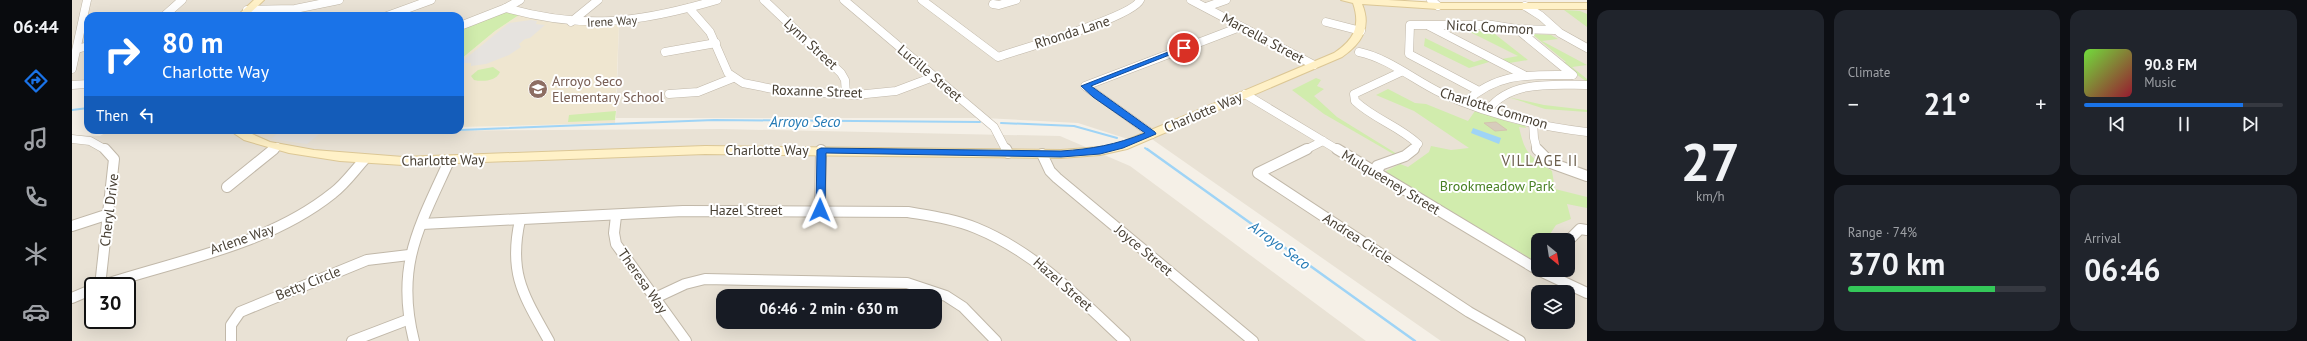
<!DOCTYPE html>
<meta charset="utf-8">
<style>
body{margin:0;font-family:"PT Sans",sans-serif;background:#20242c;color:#f1f3f6;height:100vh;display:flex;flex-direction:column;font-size:15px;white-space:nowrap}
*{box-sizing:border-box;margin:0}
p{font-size:13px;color:#9ea1a6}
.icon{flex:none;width:22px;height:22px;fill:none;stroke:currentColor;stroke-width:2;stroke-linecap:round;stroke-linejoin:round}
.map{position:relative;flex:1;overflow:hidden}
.details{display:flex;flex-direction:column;gap:10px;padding:10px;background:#0d0f14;width:720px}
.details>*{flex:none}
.top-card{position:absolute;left:12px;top:12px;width:380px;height:122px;border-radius:12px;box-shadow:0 4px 16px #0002;background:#1a73e8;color:#fff;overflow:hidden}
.needle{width:26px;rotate:150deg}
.tools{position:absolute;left:1459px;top:233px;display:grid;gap:8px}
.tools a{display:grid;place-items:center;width:44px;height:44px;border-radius:8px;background:#171b24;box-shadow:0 4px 16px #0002;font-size:20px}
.speed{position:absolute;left:12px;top:277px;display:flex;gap:8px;font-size:20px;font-weight:700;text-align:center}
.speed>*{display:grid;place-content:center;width:52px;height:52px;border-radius:50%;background:#171b24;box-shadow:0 4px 16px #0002;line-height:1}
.speed .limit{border:2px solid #111;border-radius:6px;background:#fff;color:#111}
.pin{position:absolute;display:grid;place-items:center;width:34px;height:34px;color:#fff;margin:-17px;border:2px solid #fff;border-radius:50%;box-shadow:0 1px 4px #0007}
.me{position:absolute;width:44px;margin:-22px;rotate:1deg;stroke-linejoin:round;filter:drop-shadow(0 0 3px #0008)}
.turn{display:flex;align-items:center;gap:14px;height:84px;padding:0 12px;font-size:18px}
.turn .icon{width:52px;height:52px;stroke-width:2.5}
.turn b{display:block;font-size:28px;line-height:34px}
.then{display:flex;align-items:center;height:38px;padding:0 12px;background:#0003;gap:8px;font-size:15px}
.big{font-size:30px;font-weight:800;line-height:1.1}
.details .card{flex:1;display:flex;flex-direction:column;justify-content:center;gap:6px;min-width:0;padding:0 14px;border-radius:12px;background:#20242c}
.details .dial{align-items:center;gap:0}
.dial b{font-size:52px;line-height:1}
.song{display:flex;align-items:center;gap:12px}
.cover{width:48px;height:48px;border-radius:6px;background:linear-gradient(135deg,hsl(100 70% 55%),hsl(350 70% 35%))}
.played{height:4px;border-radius:2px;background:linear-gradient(90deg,#1a73e8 80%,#363941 80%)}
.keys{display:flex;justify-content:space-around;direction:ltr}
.heat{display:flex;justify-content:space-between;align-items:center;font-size:22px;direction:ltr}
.charge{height:6px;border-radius:3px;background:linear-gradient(90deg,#34c759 74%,#363941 0)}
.details .tiles{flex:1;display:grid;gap:10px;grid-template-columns:repeat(3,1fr)}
.card:first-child{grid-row:span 2}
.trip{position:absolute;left:644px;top:289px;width:226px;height:40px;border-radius:12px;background:#171b24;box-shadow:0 4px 16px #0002;font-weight:800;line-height:40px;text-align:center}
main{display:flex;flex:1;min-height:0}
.menu{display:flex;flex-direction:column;width:72px;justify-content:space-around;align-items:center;background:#090b0e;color:#9ea1a6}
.menu .icon{width:28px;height:28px}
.menu .selected{color:#1a73e8}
.menu b{font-size:18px;color:#f1f3f6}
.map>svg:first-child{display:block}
.residential{fill:#e9e2d5;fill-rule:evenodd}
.education{fill:#efe6d0}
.green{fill:#d1ecad}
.parking{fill:#e6e3df}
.water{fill:#9fd4f6}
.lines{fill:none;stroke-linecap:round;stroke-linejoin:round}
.stream-far1{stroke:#9fd4f6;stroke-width:2}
.stream{stroke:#9fd4f6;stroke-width:2.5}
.building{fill:#d7ccbc;stroke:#d3c4ae}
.street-far1-casing{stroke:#c1b8a9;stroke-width:9}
.street-casing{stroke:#c1b8a9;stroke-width:12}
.secondary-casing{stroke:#dcc795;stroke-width:2}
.street-far1{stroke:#fff;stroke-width:8}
.street{stroke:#fff;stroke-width:10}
.secondary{fill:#fff1c7;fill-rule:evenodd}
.route{fill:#1a73e8;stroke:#114b97}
.labels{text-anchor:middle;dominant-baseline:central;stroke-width:4;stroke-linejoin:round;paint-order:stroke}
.far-street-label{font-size:12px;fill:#494135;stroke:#fff}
.street-label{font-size:14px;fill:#494135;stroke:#fff}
.education-label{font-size:14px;fill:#785e54;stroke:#fff;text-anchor:start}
.park-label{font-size:14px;fill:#488023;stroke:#fff}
.water-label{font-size:15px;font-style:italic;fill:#247ab5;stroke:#fff}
.neighbourhood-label{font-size:15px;letter-spacing:1px;fill:#6c5f4c;stroke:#fff}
</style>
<main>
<nav class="menu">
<b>06:44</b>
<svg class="icon selected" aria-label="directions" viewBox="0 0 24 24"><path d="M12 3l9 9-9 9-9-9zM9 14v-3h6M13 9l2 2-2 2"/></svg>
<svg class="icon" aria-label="music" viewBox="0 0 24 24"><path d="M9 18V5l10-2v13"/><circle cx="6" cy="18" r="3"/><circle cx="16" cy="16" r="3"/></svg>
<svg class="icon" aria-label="phone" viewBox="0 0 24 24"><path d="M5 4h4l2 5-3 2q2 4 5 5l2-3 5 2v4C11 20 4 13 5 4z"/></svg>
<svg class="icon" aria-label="climate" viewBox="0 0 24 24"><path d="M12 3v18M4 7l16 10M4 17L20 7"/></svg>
<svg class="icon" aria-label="car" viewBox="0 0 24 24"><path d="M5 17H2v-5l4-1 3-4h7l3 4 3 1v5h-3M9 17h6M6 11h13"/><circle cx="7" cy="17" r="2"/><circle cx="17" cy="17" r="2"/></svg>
</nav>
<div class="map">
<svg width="1515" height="341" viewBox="0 0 1515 341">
<rect width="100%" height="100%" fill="#f5f0e7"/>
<g class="residential">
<path d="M0 0H1274L1515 9V341H1369L1074 135 1062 141 1006 123 912 118H544L547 23 517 24 434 8 388 26V16H16V84L0 85ZM1466 240H1496V270H1466ZM1466 292H1496V322H1466Z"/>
<path d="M649 129 988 136 1058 166 1294 341H0V135L28 136 38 130 327 131ZM21 286H55V320H21ZM651 296H863V322H651Z"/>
</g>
<polygon class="education" points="450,13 547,23 543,123 388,127 388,60 423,31"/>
<g class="green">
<polygon points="434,8 450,13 423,31 388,60 388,26"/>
<polygon points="1492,10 1508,11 1515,14 1515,27"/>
<polygon points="1396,31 1419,31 1456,60 1437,63 1430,59 1446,56"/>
<polygon points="1460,34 1479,35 1486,39 1470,41 1515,65 1500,67 1515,79 1515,82 1489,63 1494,62"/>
<polygon points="1353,38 1402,62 1412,59 1417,62 1397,68 1352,46"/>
<path d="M421 67 428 72C424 81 411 82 402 80L399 76 406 70Z"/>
<polygon points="1244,78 1249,80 1245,86 1252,89 1242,96 1265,117 1325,154 1323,155 1252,114 1220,90"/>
<path d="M1316 89 1343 103 1354 104 1396 121 1403 111 1444 124V120L1452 123 1454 128 1447 127C1453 154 1457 156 1480 171L1483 189 1515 197V208L1495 204 1499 219 1484 225 1474 240H1466V262L1461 260 1312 172 1328 164 1336 167 1357 152 1359 146 1379 150 1397 148 1342 111 1304 95Z"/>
<polygon points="1436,97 1472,105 1515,110 1515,112 1473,109"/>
<polygon points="544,111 543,120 496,122 497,115"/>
</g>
<g class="parking">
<polygon points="459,20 465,21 464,24 473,25 458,38 453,39 447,44 449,47 437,55 414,64 399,66 399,63 388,63 437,23"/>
<polygon points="209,130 253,130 235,144 199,139"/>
</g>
<polygon class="water" points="1401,128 1429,138 1427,144 1399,133"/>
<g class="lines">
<g class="stream-far1">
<polyline points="0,110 16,108"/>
<polyline points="929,123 1002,126 1045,138"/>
<polyline points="335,130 385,130"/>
<polyline points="388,130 642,120 908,122"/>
<polyline points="1073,148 1076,150"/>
</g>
<polyline class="stream" points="1075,149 1343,341"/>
</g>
<polygon class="building" points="1424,122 1435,130 1423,131 1412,123"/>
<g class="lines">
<defs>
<g id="street-far1">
<polyline points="692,0 769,73 773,80 774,94"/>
<polyline points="772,0 922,127 934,150"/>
<path d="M850 0 926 57C949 49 1061 17 1068 0"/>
<polyline points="1119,0 1242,65"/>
<polyline points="1359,0 1366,6"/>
<polyline points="921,4 927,5 944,0"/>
<polyline points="1453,6 1469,16 1488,33 1515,48"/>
<polyline points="1134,7 1154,0"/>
<path d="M434 8C513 30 567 23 645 0"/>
<polyline points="617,8 638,32 656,73 671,83 711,91 784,95 824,91 864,76"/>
<polyline points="175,10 223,9 267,0"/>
<polyline points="92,16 110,0"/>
<polyline points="315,16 359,0"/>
<polyline points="499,22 526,0"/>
<polyline points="1254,22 1289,31"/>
<polyline points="388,26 434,8 448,0"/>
<polyline points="1357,26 1452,75"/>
<polyline points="1445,29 1501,75"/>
<polyline points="5,49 16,46"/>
<polyline points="593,52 644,43"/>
<path d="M1287 52C1316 58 1342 80 1369 93 1414 114 1465 126 1515 132"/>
<polyline points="0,69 15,0"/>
<path d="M1329 72 1282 94 1283 101C1302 119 1327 126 1346 144L1341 150"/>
<polyline points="0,85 16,84"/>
<polyline points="1405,90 1337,54 1338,25 1420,25 1445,29 1483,30"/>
<polyline points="597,94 626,92 661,78"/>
<polyline points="1173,94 1266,150"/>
<path d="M1394 102C1425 72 1458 75 1499 75"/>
<path d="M1416 110C1438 80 1481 85 1515 85"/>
<polyline points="1461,122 1462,138 1465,150"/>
<polyline points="1080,134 1013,86 1168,27"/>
<polyline points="0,139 18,141 34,150"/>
<polyline points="201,150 205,147"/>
<polyline points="1233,150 1251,141"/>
</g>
<g id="street">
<polyline points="934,149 936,153"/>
<polyline points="1235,149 1186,173 1397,312 1448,341"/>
<polyline points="1265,149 1466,270"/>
<polyline points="1465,149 1479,163 1515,176"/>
<polyline points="970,154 978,171 985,178 1181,341"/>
<polyline points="1307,168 1305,166 1333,156 1342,149"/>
<polyline points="155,187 202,149"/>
<polyline points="748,210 749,150"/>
<polyline points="544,216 542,233 544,244 614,341"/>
<path d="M448 220C436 274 452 296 477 341"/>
<path d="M350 224 611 211 836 212C859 216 882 219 904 228 963 252 1007 298 1053 341"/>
<polyline points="0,226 37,214"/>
<polyline points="1496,241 1508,229 1515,230"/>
<polyline points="1466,270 1515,293"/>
<polyline points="28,286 42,159 33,149"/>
<path d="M28 286C106 260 195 246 261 193 273 184 282 171 292 160"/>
<polyline points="0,298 21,289"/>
<polyline points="583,298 613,284 633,279 835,283 874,296 891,307 924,341"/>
<polyline points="159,341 159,325 168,312 295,260 337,255"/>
<polyline points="280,341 335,320"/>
<path d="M342 341C323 266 347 227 377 161"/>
</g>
<g id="secondary">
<polygon points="182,0 192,0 175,16 165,16"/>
<path d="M1269 0H1316L1366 3H1515V9H1366L1290 4C1300 28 1289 44 1270 57L1055 149 1028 155 989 158 633 154 331 165 268 161 217 153 172 140 157 130H171L198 142 242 150 331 157 633 146 989 150 1028 147 1048 143 1262 53C1282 40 1289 26 1281 3Z"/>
</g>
</defs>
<use href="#street-far1" class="street-far1-casing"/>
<use href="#street" class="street-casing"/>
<use href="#secondary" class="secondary-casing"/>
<use href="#street-far1" class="street-far1"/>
<use href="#street" class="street"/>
<use href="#secondary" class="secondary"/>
</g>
<path class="route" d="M1109 47 1115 48 1019 86 1083 132 1084 134 1051 148 1028 154 989 157 754 153 753 210 748 214 744 210 745 150 749 148 989 151C1020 149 1043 145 1073 133L1021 97 1009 86Z"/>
<defs>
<symbol id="school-disc" viewBox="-11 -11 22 22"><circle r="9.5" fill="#8d6e63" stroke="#fff"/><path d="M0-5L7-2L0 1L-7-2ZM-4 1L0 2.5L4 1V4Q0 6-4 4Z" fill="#fff"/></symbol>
</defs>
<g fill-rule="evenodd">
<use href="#school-disc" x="455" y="78" width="22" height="22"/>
</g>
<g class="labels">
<g class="far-street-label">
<text transform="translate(540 21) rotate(-3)">Irene Way</text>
</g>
<g class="street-label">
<text transform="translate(1418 27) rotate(3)">Nicol Common</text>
<text transform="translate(1000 32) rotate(-18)">Rhonda Lane</text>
<text transform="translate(1191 38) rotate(28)">Marcella Street</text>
<text transform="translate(739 44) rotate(43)">Lynn Street</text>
<text transform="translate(858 73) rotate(40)">Lucille Street</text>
<text transform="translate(745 91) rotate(2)">Roxanne Street</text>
<text transform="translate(1422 108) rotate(17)">Charlotte Common</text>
<text transform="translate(1131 112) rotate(-23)">Charlotte Way</text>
<text x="695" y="150">Charlotte Way</text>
<text transform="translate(371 160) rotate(-1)">Charlotte Way</text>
<text transform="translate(1319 182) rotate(31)">Mulqueeney Street</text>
<text transform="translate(37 210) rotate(-83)">Cheryl Drive</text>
<text x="674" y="210">Hazel Street</text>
<text transform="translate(1286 238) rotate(33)">Andrea Circle</text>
<text transform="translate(170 239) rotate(-19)">Arlene Way</text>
<text transform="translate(1072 250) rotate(40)">Joyce Street</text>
<text transform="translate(571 281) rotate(55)">Theresa Way</text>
<text transform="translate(236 283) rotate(-22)">Betty Circle</text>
<text transform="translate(991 284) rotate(41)">Hazel Street</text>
</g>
<g class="education-label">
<text x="480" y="81">Arroyo Seco<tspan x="480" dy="16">Elementary School</tspan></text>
</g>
<g class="park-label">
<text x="1425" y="186">Brookmeadow Park</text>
</g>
<g class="water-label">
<text x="733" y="121">Arroyo Seco</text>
<text transform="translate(1208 245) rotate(36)">Arroyo Seco</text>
</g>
<g class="neighbourhood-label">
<text x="1468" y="160">VILLAGE II</text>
</g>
</g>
</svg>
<div class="tools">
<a><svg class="needle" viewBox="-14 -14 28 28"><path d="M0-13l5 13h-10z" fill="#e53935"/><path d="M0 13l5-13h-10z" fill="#9ea1a6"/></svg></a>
<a><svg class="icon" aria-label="layers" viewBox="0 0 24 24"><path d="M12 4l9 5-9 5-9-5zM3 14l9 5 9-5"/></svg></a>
</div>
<div class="speed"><div class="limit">30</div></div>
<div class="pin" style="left:1112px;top:48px;background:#d93025"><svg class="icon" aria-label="arrive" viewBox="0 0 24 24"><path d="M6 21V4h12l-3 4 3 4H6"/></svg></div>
<svg class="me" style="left:748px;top:210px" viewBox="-20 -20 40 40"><path d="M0-17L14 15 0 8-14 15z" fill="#1a73e8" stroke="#fff" stroke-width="4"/></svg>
<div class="trip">06:46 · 2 min · 630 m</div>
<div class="top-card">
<div class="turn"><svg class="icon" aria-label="right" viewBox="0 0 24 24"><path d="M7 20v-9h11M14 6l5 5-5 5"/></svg><div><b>80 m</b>Charlotte Way</div></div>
<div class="then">Then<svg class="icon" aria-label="left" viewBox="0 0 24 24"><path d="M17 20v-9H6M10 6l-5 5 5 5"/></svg></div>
</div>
</div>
<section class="details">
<div class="tiles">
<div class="card dial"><b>27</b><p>km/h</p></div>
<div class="card"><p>Climate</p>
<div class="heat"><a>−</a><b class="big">21°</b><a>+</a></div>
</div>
<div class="card">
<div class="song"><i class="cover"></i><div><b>90.8 FM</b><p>Music</p></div></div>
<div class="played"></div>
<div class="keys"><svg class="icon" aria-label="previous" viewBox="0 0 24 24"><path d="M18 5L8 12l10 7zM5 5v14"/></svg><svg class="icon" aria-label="pause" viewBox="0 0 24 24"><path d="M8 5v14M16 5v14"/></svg><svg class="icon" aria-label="next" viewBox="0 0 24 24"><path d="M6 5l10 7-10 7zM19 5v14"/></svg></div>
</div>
<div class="card"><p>Range · 74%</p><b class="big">370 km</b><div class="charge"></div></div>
<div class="card"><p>Arrival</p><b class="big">06:46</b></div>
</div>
</section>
</main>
